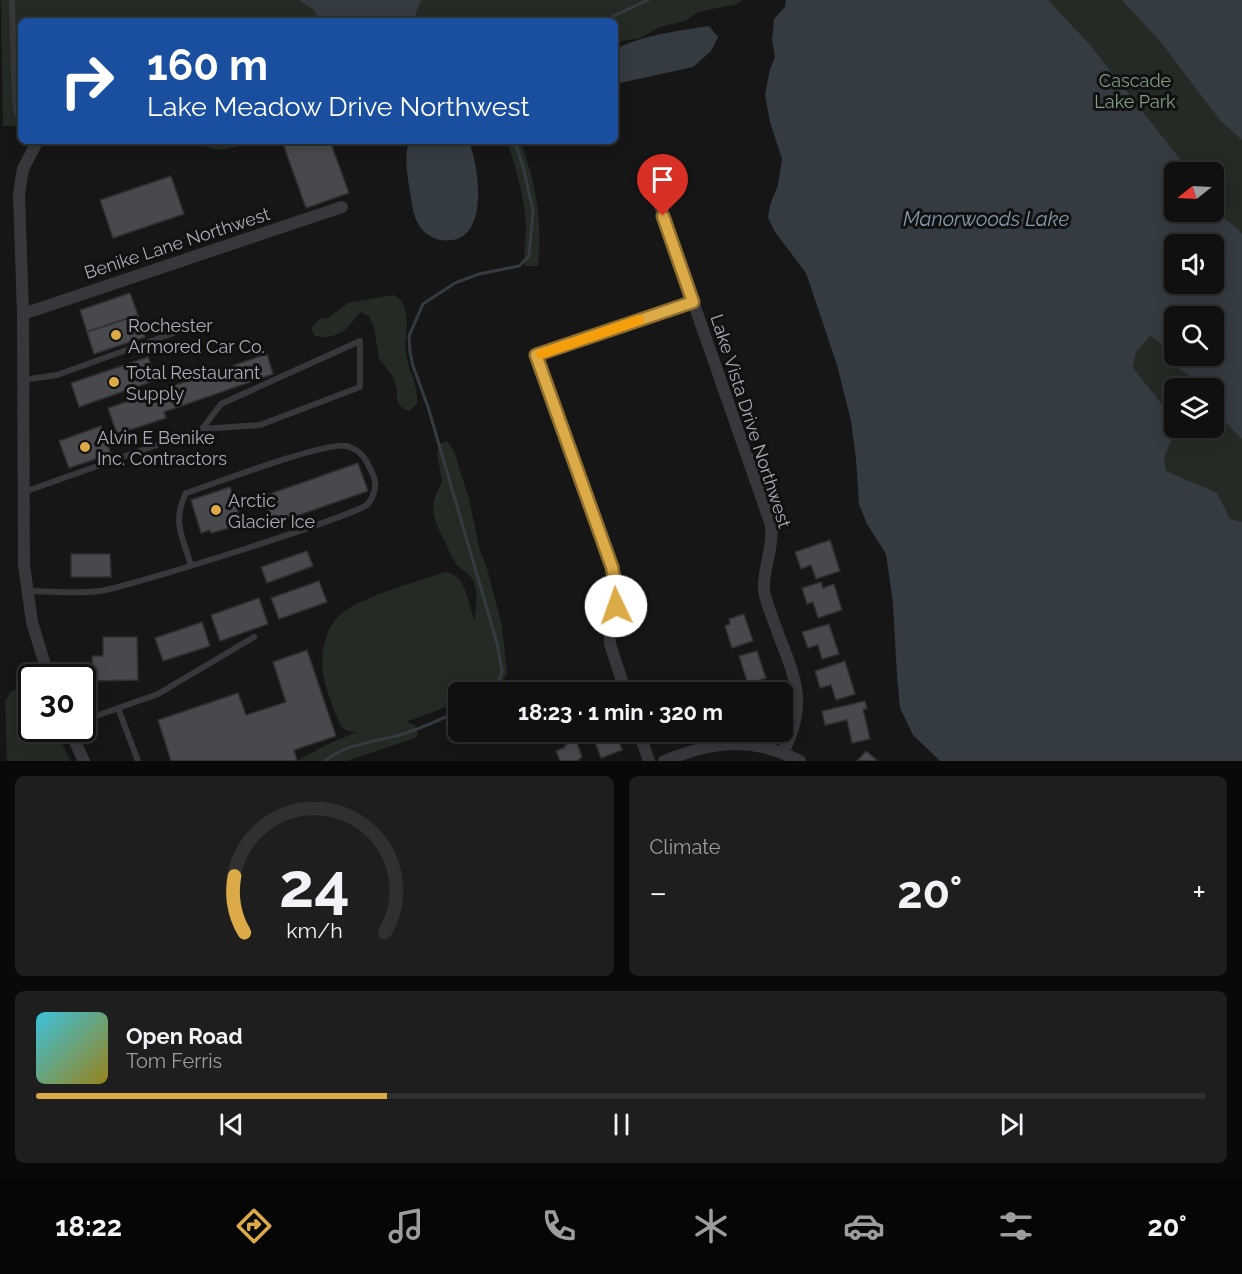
<!DOCTYPE html>
<meta charset="utf-8">
<style>
body{margin:0;font-family:Raleway,sans-serif;background:#1e1e1f;color:#f1f3f6;height:100vh;display:flex;flex-direction:column;font-size:22px;white-space:nowrap}
*{box-sizing:border-box;margin:0}
p{font-size:20px;color:#9c9d9f}
.icon{flex:none;width:33px;height:33px;fill:none;stroke:currentColor;stroke-width:2;stroke-linecap:round;stroke-linejoin:round}
.map{position:relative;height:761px;overflow:hidden}
.panel{display:flex;flex-direction:column;gap:15px;padding:15px;background:#090909;flex:1}
.panel>*{flex:none}
.hud{position:absolute;left:18px;top:18px;width:600px;height:126px;border-radius:9px;box-shadow:0 3px 15px #0003,0 0 0 2px #303031;background:#1a4fa0;color:#fff;overflow:hidden}
.needle{width:39px;rotate:252deg}
.tools{position:absolute;left:1164px;top:162px;display:grid;gap:12px}
.tools a{display:grid;place-items:center;width:60px;height:60px;border-radius:9px;background:#101011;box-shadow:0 3px 15px #0003,0 0 0 2px #303031;font-size:30px}
.speed{position:absolute;left:18px;top:664px;display:flex;gap:12px;font-size:30px;font-weight:700;text-align:center}
.speed>*{display:grid;place-content:center;width:78px;height:78px;border-radius:50%;background:#101011;box-shadow:0 3px 15px #0003,0 0 0 2px #303031;line-height:1}
.speed .limit{border:3px solid #111;border-radius:9px;background:#fff;color:#111}
.pin{position:absolute;display:grid;place-items:center;width:51px;height:51px;color:#fff;margin:-62px -26px;border-radius:50% 50% 50% 0;rotate:-45deg;box-shadow:0 0 6px #0007}
.pin .icon{rotate:45deg}
.me{position:absolute;width:66px;margin:-33px;rotate:357deg;stroke-linejoin:round;filter:drop-shadow(0 0 4px #0008)}
.turn{display:flex;align-items:center;gap:21px;height:126px;padding:0 30px;font-size:27px}
.turn .icon{width:78px;height:78px;stroke-width:2.5}
.turn b{display:block;font-size:42px;line-height:51px}
.big{font-size:45px;font-weight:700;line-height:1.1}
.panel .card{flex:1;display:flex;flex-direction:column;justify-content:center;gap:9px;min-width:0;padding:0 21px;border-radius:9px;background:#1e1e1f}
.panel .dial{align-items:center;gap:0}
.dial svg{height:156px;overflow:visible;fill:none;stroke:#303031;stroke-width:7;stroke-linecap:round;text-anchor:middle}
.dial text{fill:#f1f3f6;stroke:none}
.song{display:flex;align-items:center;gap:18px}
.cover{width:72px;height:72px;border-radius:9px;background:linear-gradient(135deg,hsl(190 70% 55%),hsl(50 70% 35%))}
.played{height:6px;border-radius:3px;background:linear-gradient(90deg,#dcab48 30%,#303031 30%)}
.keys{display:flex;justify-content:space-around;direction:ltr}
.heat{display:flex;justify-content:space-between;align-items:center;font-size:33px;direction:ltr}
.panel .tiles{flex:1;display:grid;gap:15px;grid-template-columns:1fr 1fr}
.card:last-child{grid-column:span 2}
.trip{position:absolute;left:448px;top:682px;width:345px;height:60px;border-radius:9px;background:#101011;box-shadow:0 3px 15px #0003,0 0 0 2px #303031;font-weight:700;line-height:60px;text-align:center}
.tabs{display:flex;height:96px;justify-content:space-around;align-items:center;background:#060607;color:#9c9d9f}
.tabs .icon{width:42px;height:42px}
.tabs .on{color:#dcab48}
.tabs b{font-size:27px;color:#f1f3f6}
.map>svg:first-child{display:block}
.green{fill:#242b25;fill-rule:evenodd}
.water{fill:#343c42;fill-rule:evenodd}
.lines{fill:none;stroke-linecap:round;stroke-linejoin:round}
.stream{stroke:#343c42;stroke-width:3}
.building{fill:#48494c;stroke:#303033;stroke-width:1.5}
.service{stroke:#37383c;stroke-width:6}
.minor{stroke:#37383c;stroke-width:12}
.route-casing{stroke:#8f6f2f;stroke-width:15}
.route{stroke:#dcab48;stroke-width:10}
.slow{stroke:#f59e0b;stroke-width:10}
.poi-dot{fill:#dcab48;stroke:#111112;stroke-width:2}
.labels{text-anchor:middle;dominant-baseline:central;stroke-width:6;stroke-linejoin:round;paint-order:stroke}
.park-label{font-size:18px;fill:#829e84;stroke:#111112}
.street-label{font-size:18px;fill:#a9adb6;stroke:#111112}
.poi-label{font-size:18px;fill:#a9adb6;stroke:#111112;text-anchor:start}
.water-label{font-size:20px;font-style:italic;fill:#849aad;stroke:#111112}
</style>
<div class="map">
<svg width="1242" height="761" viewBox="0 0 1242 761">
<rect width="100%" height="100%" fill="#161617"/>
<g class="green">
<polygon points="1,0 743,0 737,4 698,12 685,21 660,27 640,38 615,42 615,21 21,21 21,126 3,126"/>
<path d="M1011 0H1242V586L1203 599ZM1174 172H1214V212H1174ZM1174 244H1214V284H1174ZM1174 316H1214V356H1174ZM1174 388H1214V428H1174Z"/>
<path d="M197 141H255C233 147 217 157 197 141Z"/>
<path d="M507 141H522C524 155 530 168 533 182 539 210 541 237 538 266H525C523 252 526 241 526 228 525 199 516 168 507 141Z"/>
<path d="M394 295C400 299 404 303 405 310 409 324 404 338 406 353 408 371 419 385 417 404L409 411 401 407 397 400V389L392 375 379 359 374 327 369 316 361 312C355 317 353 322 348 327 339 336 325 339 315 336L311 329 319 319 328 318 348 303Z"/>
<path d="M447 441 454 451 469 499 480 551 487 568 502 626 507 674 496 693H459V702L457 703 406 722 415 725 418 733 415 738 346 761H297L328 744 357 732 348 731 341 727C334 709 326 692 323 673 320 652 326 623 345 611 369 594 417 582 445 572 467 574 467 604 475 620 475 610 478 596 475 586 473 575 464 572 457 565 451 557 448 548 444 540 432 515 428 507 442 482L437 452 441 443Z"/>
<polygon points="18,688 31,690 32,729 56,729 70,761 7,761 5,702 10,692"/>
</g>
<g class="water">
<polygon points="299,0 421,0 416,13 415,21 320,21 314,10"/>
<path d="M786 0H1048L1091 46 1190 172H1174V212H1214V206C1220 219 1234 223 1242 234V439C1225 421 1214 415 1214 388H1210L1209 384C1194 378 1182 373 1171 361 1160 349 1169 346 1150 336L1136 352 1133 368 1172 417 1171 441 1164 457 1166 471 1217 493 1230 519 1242 522V761H940L913 735 900 708 897 676 893 603 886 554 867 524 859 504 856 459 851 421 837 365 806 273 775 232 768 218 770 205 778 185 782 159 770 122 765 95 770 69 775 57 772 40 774 19 785 7ZM1214 244V284H1174V244ZM1214 316V356H1174V316Z"/>
<polygon points="1122,0 1242,0 1242,140 1220,120 1160,41"/>
<path d="M709 26 718 37 711 51 693 67 615 84V50C636 36 683 30 709 26Z"/>
<path d="M409 141H469C477 163 484 206 471 227 461 246 432 244 420 227 413 217 412 204 410 192 407 175 404 157 409 141Z"/>
</g>
<g class="lines">
<g class="stream">
<polyline points="603,21 648,0"/>
<polyline points="489,693 499,682 502,671 497,643 428,407 413,366 410,352 409,336 423,304 455,283 479,274 519,266 529,256 533,211 524,170 515,141"/>
<path d="M325 761C347 743 376 742 403 734 422 728 441 719 459 711"/>
</g>
</g>
<g class="building">
<polygon points="282,141 330,141 349,193 306,208"/>
<polygon points="171,176 184,214 113,238 100,200"/>
<polygon points="130,293 138,315 87,332 80,310"/>
<polygon points="138,315 145,337 94,354 87,332"/>
<polygon points="267,354 273,374 164,412 166,418 117,434 108,408"/>
<polygon points="148,357 156,380 79,407 71,383"/>
<polygon points="101,426 111,454 69,468 59,441"/>
<polygon points="358,463 368,491 273,524 264,496"/>
<polygon points="230,487 241,520 229,524 230,528 211,533 210,530 201,533 191,500"/>
<polygon points="830,540 840,571 816,579 811,565 801,569 795,552"/>
<polygon points="307,551 313,566 267,583 261,567"/>
<polygon points="71,554 110,554 111,577 71,577"/>
<polygon points="319,581 327,602 279,619 271,598"/>
<polygon points="821,582 823,588 834,584 842,610 818,618 813,602 807,604 802,588"/>
<polygon points="259,598 268,624 220,641 211,615"/>
<polygon points="744,614 753,641 732,648 725,626 730,624 729,619"/>
<polygon points="202,622 210,646 163,661 155,638"/>
<polygon points="829,624 839,654 822,659 818,645 808,648 802,632"/>
<polygon points="103,637 137,637 138,680 93,681 92,656 103,656"/>
<polygon points="307,650 336,736 294,750 297,760 295,761 171,761 158,720 238,693 246,715 286,702 273,662"/>
<polygon points="757,651 766,678 748,684 739,656"/>
<polygon points="845,661 855,694 836,700 831,685 820,688 815,671"/>
<polygon points="711,686 713,693 688,693"/>
<polygon points="865,701 867,709 863,709 870,739 852,743 847,720 825,725 822,711"/>
<polygon points="591,732 616,732 622,750 601,758"/>
<polygon points="576,740 582,757 577,761 560,761 556,751 565,747 565,745"/>
<polygon points="866,751 878,761 857,761"/>
</g>
<g class="lines">
<g class="service">
<polyline points="12,0 15,99 16,111 21,123"/>
<polyline points="22,380 57,375 193,326"/>
<polyline points="24,492 202,429 260,425 360,387 360,341 221,404 202,429"/>
<path d="M27 591C51 591 77 594 100 591 126 588 358 515 368 504 374 496 378 484 373 475 367 461 363 451 347 446 326 441 213 484 186 493 172 521 182 536 191 565"/>
<polyline points="118,708 138,761"/>
<polyline points="82,721 158,694 254,637"/>
</g>
<g class="minor">
<polyline points="36,144 23,169 19,194 23,314 24,565 32,622 49,678"/>
<path d="M648 172 771 525C774 548 763 567 764 589 765 601 771 613 775 625 793 675 810 700 783 752"/>
<polyline points="23,314 342,207"/>
<polyline points="626,693 610,644 610,631 617,599 614,574 536,355 693,301"/>
<polyline points="69,729 84,761"/>
<polyline points="639,732 649,761"/>
<path d="M664 761C713 741 752 736 800 761"/>
</g>
</g>
<g class="lines">
<defs>
<polyline id="route" points="616,606 617,594 612,567 536,355 693,302 663,216"/>
</defs>
<use href="#route" class="route-casing"/>
<use href="#route" class="route"/>
<polyline class="slow" points="541,354 639,320"/>
</g>
<g class="poi-dot">
<circle cx="116" cy="335" r="6"/>
<circle cx="114" cy="382" r="6"/>
<circle cx="85" cy="447" r="6"/>
<circle cx="216" cy="510" r="6"/>
</g>
<g class="labels">
<g class="park-label">
<text x="1135" y="80">Cascade<tspan x="1135" dy="21">Lake Park</tspan></text>
</g>
<g class="street-label">
<text transform="translate(177 243) rotate(-18)">Benike Lane Northwest</text>
<text transform="translate(751 421) rotate(72)">Lake Vista Drive Northwest</text>
</g>
<g class="poi-label">
<text x="128" y="325">Rochester<tspan x="128" dy="21">Armored Car Co.</tspan></text>
<text x="126" y="372">Total Restaurant<tspan x="126" dy="21">Supply</tspan></text>
<text x="97" y="437">Alvin E Benike<tspan x="97" dy="21">Inc. Contractors</tspan></text>
<text x="228" y="500">Arctic<tspan x="228" dy="21">Glacier Ice</tspan></text>
</g>
<g class="water-label">
<text x="986" y="219">Manorwoods Lake</text>
</g>
</g>
</svg>
<div class="tools">
<a><svg class="needle" viewBox="-14 -14 28 28"><path d="M0-13l5 13h-10z" fill="#e53935"/><path d="M0 13l5-13h-10z" fill="#9c9d9f"/></svg></a>
<a><svg class="icon" aria-label="sound" viewBox="0 0 24 24"><path d="M4 9h4l5-4v14l-5-4H4zM17 9q2 3 0 6"/></svg></a>
<a><svg class="icon" aria-label="search" viewBox="0 0 24 24"><circle cx="10" cy="10" r="6"/><path d="M15 15l6 6"/></svg></a>
<a><svg class="icon" aria-label="layers" viewBox="0 0 24 24"><path d="M12 4l9 5-9 5-9-5zM3 14l9 5 9-5"/></svg></a>
</div>
<div class="speed"><div class="limit">30</div></div>
<div class="pin" style="left:663px;top:216px;background:#d93025"><svg class="icon" aria-label="arrive" viewBox="0 0 24 24"><path d="M6 21V4h12l-3 4 3 4H6"/></svg></div>
<svg class="me" style="left:616px;top:606px" viewBox="-20 -20 40 40"><circle r="19" fill="#fff"/><path d="M0-13L10 11 0 6-10 11z" fill="#dcab48"/></svg>
<div class="trip">18:23 · 1 min · 320 m</div>
<div class="hud">
<div class="turn"><svg class="icon" aria-label="right" viewBox="0 0 24 24"><path d="M7 20v-9h11M14 6l5 5-5 5"/></svg><div><b>160 m</b>Lake Meadow Drive Northwest</div></div>
</div>
</div>
<section class="panel">
<div class="tiles">
<div class="card dial"><svg viewBox="0 0 100 80">
<path d="M14 69A42 42 0 1 1 86 69"/>
<path d="M14 69A42 42 0 0 1 9 40" stroke="#dcab48"/>
<text x="50" y="56" font-size="32" font-weight="700">24</text>
<text x="50" y="72" font-size="11">km/h</text>
</svg></div>
<div class="card"><p>Climate</p>
<div class="heat"><a>−</a><b class="big">20°</b><a>+</a></div>
</div>
<div class="card">
<div class="song"><i class="cover"></i><div><b>Open Road</b><p>Tom Ferris</p></div></div>
<div class="played"></div>
<div class="keys"><svg class="icon" aria-label="previous" viewBox="0 0 24 24"><path d="M18 5L8 12l10 7zM5 5v14"/></svg><svg class="icon" aria-label="pause" viewBox="0 0 24 24"><path d="M8 5v14M16 5v14"/></svg><svg class="icon" aria-label="next" viewBox="0 0 24 24"><path d="M6 5l10 7-10 7zM19 5v14"/></svg></div>
</div>
</div>
</section>
<nav class="tabs">
<b>18:22</b>
<svg class="icon on" aria-label="directions" viewBox="0 0 24 24"><path d="M12 3l9 9-9 9-9-9zM9 14v-3h6M13 9l2 2-2 2"/></svg>
<svg class="icon" aria-label="music" viewBox="0 0 24 24"><path d="M9 18V5l10-2v13"/><circle cx="6" cy="18" r="3"/><circle cx="16" cy="16" r="3"/></svg>
<svg class="icon" aria-label="phone" viewBox="0 0 24 24"><path d="M5 4h4l2 5-3 2q2 4 5 5l2-3 5 2v4C11 20 4 13 5 4z"/></svg>
<svg class="icon" aria-label="climate" viewBox="0 0 24 24"><path d="M12 3v18M4 7l16 10M4 17L20 7"/></svg>
<svg class="icon" aria-label="car" viewBox="0 0 24 24"><path d="M5 17H2v-5l4-1 3-4h7l3 4 3 1v5h-3M9 17h6M6 11h13"/><circle cx="7" cy="17" r="2"/><circle cx="17" cy="17" r="2"/></svg>
<svg class="icon" aria-label="filters" viewBox="0 0 24 24"><path d="M4 7h16M4 17h16"/><circle cx="9" cy="7" r="2"/><circle cx="15" cy="17" r="2"/></svg>
<b>20°</b>
</nav>
